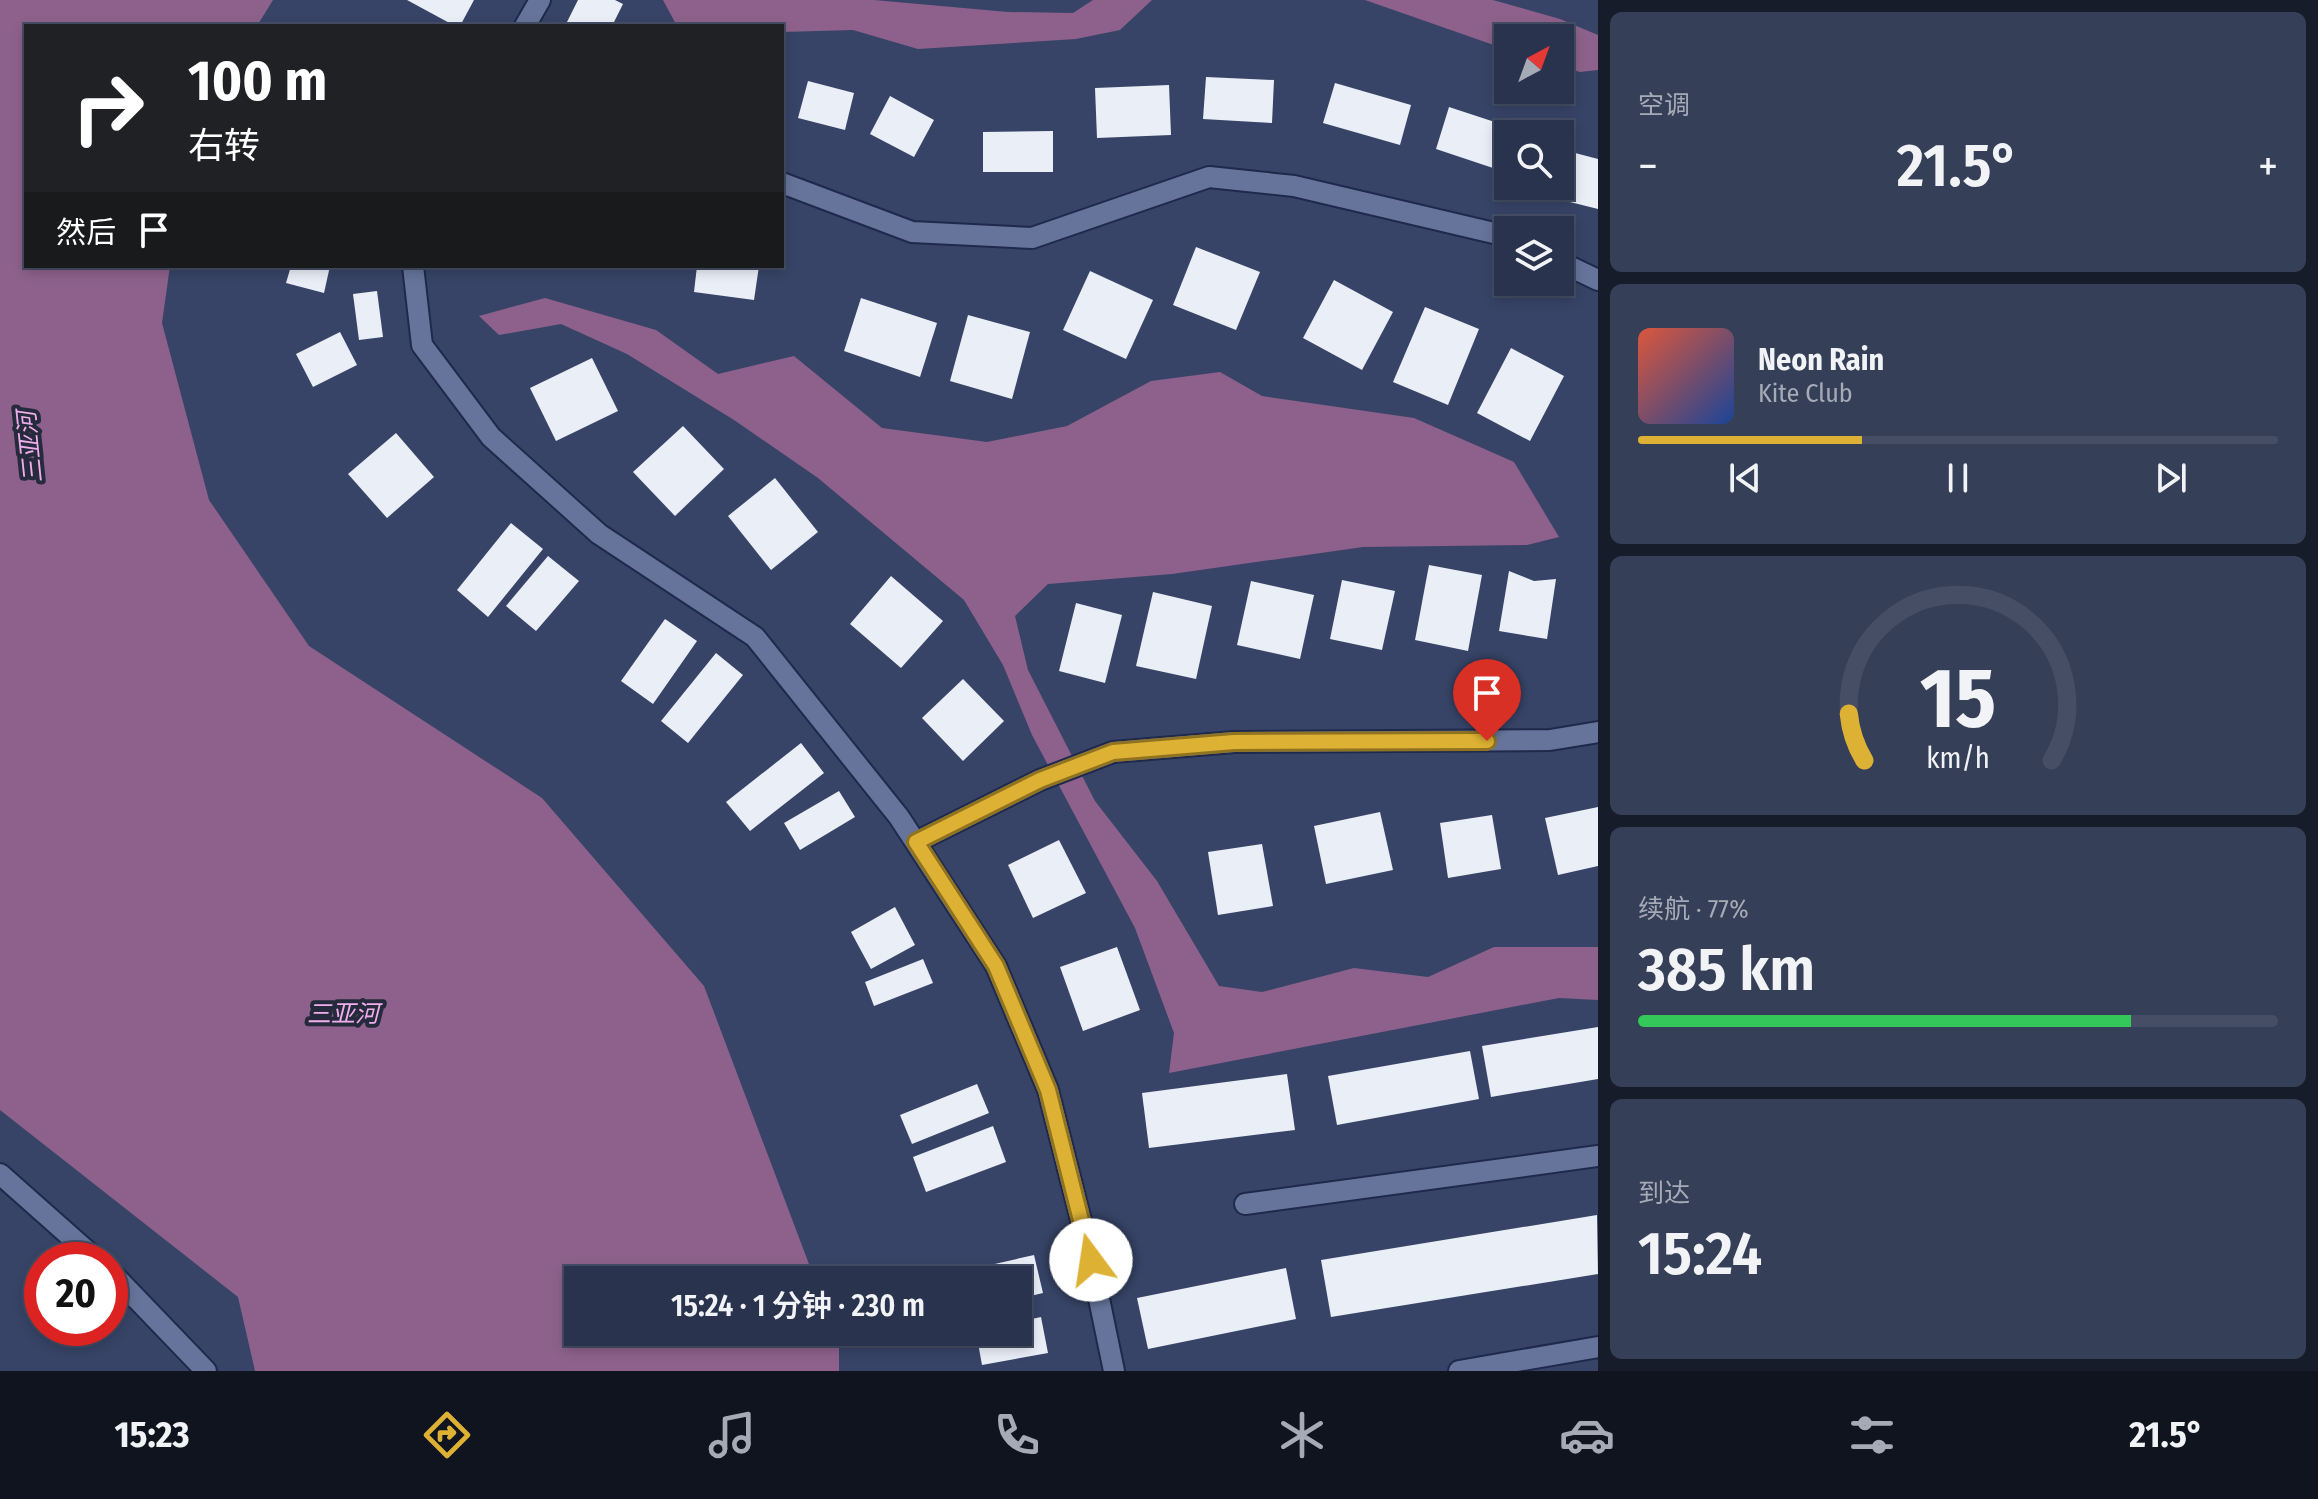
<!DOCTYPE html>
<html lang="zh">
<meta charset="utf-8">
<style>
body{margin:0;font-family:"Fira Sans Condensed","Noto Sans SC",sans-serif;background:#353f57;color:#f1f3f6;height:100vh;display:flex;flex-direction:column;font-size:30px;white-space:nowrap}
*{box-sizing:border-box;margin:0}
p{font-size:26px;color:#a5aab6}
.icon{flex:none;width:44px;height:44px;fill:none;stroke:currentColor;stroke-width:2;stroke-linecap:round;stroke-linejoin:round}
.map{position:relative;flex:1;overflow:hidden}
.side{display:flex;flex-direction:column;gap:12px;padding:12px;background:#171c2a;width:720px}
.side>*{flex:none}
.guide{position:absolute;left:24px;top:24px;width:760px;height:244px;border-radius:0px;box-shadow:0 4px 12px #0003,0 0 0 2px #454e65;background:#202124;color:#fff;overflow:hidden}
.needle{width:52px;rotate:41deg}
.tools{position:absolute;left:1494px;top:24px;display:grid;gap:16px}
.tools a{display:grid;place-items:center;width:80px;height:80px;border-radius:0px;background:#29334d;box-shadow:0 4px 12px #0003,0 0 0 2px #454e65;font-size:40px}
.speed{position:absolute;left:24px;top:1242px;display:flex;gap:16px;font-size:40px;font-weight:700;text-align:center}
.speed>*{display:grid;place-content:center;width:104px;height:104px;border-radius:50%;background:#29334d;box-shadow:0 4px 12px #0003,0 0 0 2px #454e65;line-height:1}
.speed .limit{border:12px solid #d22;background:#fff;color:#111}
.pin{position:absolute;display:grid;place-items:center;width:68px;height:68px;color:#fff;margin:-82px -34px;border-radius:50% 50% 50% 0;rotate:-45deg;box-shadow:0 0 8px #0007}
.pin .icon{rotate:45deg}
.me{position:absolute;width:88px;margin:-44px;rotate:346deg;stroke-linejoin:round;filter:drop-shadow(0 0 6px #0008)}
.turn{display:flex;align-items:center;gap:28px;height:168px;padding:0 32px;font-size:36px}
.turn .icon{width:104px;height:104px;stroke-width:2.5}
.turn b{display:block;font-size:56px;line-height:68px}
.then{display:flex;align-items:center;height:76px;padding:0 32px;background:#0003;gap:16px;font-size:30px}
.big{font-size:60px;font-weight:600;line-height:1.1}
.side .widget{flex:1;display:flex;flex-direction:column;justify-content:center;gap:12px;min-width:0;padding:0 28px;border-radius:12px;background:#353f57}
.side .dial{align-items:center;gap:0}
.dial svg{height:208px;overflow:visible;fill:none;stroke:#454e65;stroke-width:7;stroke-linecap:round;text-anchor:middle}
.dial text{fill:#f1f3f6;stroke:none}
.song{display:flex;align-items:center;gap:24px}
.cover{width:96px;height:96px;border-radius:12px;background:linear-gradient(135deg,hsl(10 70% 55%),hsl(220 70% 35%))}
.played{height:8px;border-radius:4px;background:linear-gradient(90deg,#ddb133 35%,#454e65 35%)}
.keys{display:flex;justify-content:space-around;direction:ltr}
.heat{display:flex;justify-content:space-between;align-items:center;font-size:44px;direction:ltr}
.charge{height:12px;border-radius:6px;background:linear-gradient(90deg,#34c759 77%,#454e65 0)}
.trip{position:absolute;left:564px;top:1266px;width:468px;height:80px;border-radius:0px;background:#29334d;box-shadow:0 4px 12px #0003,0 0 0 2px #454e65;font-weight:600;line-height:80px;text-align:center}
.dock{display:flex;height:128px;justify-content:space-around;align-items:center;background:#10141f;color:#a5aab6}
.dock .icon{width:56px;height:56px}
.dock .active{color:#ddb133}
.dock b{font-size:36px;color:#f1f3f6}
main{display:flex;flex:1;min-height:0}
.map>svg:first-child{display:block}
.water{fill:#8d618b}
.building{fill:#eaeef7}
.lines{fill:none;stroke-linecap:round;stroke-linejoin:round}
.minor-casing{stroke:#1f294b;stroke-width:24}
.minor{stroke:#66749b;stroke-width:20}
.route-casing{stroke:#907321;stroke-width:20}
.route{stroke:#ddb133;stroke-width:14}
.labels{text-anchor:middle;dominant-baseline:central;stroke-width:8;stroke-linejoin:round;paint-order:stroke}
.water-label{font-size:24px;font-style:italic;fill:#f1aeec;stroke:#252b3c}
</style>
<main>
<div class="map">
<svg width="1598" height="1371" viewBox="0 0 1598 1371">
<rect width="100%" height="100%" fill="#374467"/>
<g class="water">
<polygon points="0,0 273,0 257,26 26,26 26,266 170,266 162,323 209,500 309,646 542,798 704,986 815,1280 578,1280 578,1332 835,1332 839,1344 839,1371 255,1371 238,1297 0,1110"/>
<polygon points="663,0 874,0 1008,12 1073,13 1093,0 1152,0 1120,30 1076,39 918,49 853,30 782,32 782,26 677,26"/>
<polygon points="1365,0 1493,0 1560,19 1598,35 1598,70 1580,72 1560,66 1560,38 1508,38 1508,50"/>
<polygon points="545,298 656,330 718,374 794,356 882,428 987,442 1067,426 1151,381 1220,372 1262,396 1414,418 1514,462 1559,537 1527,545 1363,547 1172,574 1048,584 1015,616 1028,670 1095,801 1157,881 1219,986 1262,992 1354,968 1428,977 1494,947 1598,947 1598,1000 1559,998 1169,1073 1174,1033 1135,928 1032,735 1003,665 964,600 818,478 734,420 627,354 561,324 499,335 479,316"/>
</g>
<g class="building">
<polygon points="407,0 474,0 460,26 455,26"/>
<polygon points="578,0 615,0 623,4 612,26 565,26"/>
<polygon points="1206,77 1274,80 1272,123 1203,119"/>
<polygon points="808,81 854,93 845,130 798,118"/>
<polygon points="1335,83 1411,105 1400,145 1323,123"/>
<polygon points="1169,85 1171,135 1097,138 1095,88"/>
<polygon points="890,96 934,120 914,157 870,134"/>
<polygon points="1449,107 1528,133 1508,134 1508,173 1436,149"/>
<polygon points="1053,131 1053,172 983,172 983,132"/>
<polygon points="1560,149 1598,159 1598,209 1546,196 1548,186 1560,186"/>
<polygon points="1196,247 1260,272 1236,330 1173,305"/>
<polygon points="291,266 330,266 324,293 286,283"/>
<polygon points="697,266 759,266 754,300 694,292"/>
<polygon points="1090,271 1153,300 1126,359 1063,330"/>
<polygon points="1334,280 1393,312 1362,370 1303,338"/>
<polygon points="377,291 383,337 359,340 353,294"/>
<polygon points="861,298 937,323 920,377 844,351"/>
<polygon points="1425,307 1479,329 1448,405 1393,382"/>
<polygon points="968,315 1030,332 1012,399 950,381"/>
<polygon points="340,332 357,365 313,387 296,354"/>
<polygon points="1511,348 1564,376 1530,441 1477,413"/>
<polygon points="592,358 618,411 556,441 530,388"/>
<polygon points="683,426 724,469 675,516 633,472"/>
<polygon points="396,433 434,477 387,518 348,474"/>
<polygon points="775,478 818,532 771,570 728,516"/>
<polygon points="511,523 543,549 488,617 457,590"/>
<polygon points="548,556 579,581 536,631 506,606"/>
<polygon points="1429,565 1482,575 1468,651 1415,640"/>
<polygon points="1509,571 1534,581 1556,579 1547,639 1499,631"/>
<polygon points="891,576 943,621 901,668 850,624"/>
<polygon points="1342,580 1395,591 1382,650 1330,639"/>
<polygon points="1251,581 1314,595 1300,659 1237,645"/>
<polygon points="1153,592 1212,606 1196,679 1136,666"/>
<polygon points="1076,603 1122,615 1105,683 1059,671"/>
<polygon points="665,619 697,641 653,704 621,681"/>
<polygon points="716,653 743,675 688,743 661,721"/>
<polygon points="963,679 1004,721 963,761 922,718"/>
<polygon points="801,743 824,773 750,831 726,802"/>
<polygon points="839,791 855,817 800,850 784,823"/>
<polygon points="1598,807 1598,866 1558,875 1545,818"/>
<polygon points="1380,812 1393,870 1326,884 1314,826"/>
<polygon points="1492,815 1501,869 1448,878 1440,823"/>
<polygon points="1059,840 1086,893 1033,918 1008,865"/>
<polygon points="1262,844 1273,906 1218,915 1208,852"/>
<polygon points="895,907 915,945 871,969 851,932"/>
<polygon points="1117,947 1140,1010 1083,1031 1060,967"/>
<polygon points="923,959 933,983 874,1006 865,982"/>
<polygon points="1598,1027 1598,1079 1491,1097 1482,1046"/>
<polygon points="1470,1051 1479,1099 1337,1125 1328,1076"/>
<polygon points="1287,1074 1295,1130 1149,1148 1142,1093"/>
<polygon points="977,1084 989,1113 912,1144 900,1115"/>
<polygon points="993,1126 1006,1162 926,1192 913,1157"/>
<polygon points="1597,1215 1598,1274 1331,1317 1321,1260"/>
<polygon points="1034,1255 1043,1293 1018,1299 1018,1280 947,1280 946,1275"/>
<polygon points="1286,1268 1296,1319 1148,1349 1137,1298"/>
<polygon points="1041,1317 1048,1353 982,1365 976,1332 1018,1332 1018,1322"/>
</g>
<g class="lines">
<defs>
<g id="minor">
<polyline points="525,26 540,0"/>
<polyline points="782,183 912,232 1032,238 1209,177 1294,186 1498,234 1508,238"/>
<polyline points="1560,262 1598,280"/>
<polyline points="413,266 422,345 491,437 599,534 755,637 899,817 996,966 1048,1090 1091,1260 1114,1371"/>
<polyline points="916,842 1040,780 1113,752 1234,742 1550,740 1598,732"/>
<polyline points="0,1174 97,1260"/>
<polyline points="1245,1204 1598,1156"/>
<polyline points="110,1271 206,1371"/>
<polyline points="1459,1371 1598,1347"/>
</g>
</defs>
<use href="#minor" class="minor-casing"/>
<use href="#minor" class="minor"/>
</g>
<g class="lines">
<defs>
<polyline id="route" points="1091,1260 1048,1090 996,966 916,842 1040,780 1113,752 1234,742 1487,741"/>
</defs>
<use href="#route" class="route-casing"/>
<use href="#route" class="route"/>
</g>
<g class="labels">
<g class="water-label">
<text transform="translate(30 447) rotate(-96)">三亚河</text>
<text x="343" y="1014">三亚河</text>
</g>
</g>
</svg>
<div class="tools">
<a><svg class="needle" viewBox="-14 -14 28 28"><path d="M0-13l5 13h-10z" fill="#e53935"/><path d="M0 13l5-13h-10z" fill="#a5aab6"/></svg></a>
<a><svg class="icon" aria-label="search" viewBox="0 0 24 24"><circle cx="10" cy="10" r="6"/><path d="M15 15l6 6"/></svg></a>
<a><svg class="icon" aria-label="layers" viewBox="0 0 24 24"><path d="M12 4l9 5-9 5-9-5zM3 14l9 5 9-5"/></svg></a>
</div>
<div class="speed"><div class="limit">20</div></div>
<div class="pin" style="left:1487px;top:741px;background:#d93025"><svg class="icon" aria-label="arrive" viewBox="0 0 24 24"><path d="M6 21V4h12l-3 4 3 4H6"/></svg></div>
<svg class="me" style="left:1091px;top:1260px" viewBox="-20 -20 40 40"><circle r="19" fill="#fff"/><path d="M0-13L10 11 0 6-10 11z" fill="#ddb133"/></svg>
<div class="trip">15:24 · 1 分钟 · 230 m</div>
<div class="guide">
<div class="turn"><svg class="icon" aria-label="right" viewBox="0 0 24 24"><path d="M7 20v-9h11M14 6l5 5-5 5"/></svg><div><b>100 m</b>右转</div></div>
<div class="then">然后<svg class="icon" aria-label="arrive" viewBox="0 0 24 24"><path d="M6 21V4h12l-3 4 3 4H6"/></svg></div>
</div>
</div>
<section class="side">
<div class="widget"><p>空调</p>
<div class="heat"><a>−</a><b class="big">21.5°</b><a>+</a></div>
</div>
<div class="widget">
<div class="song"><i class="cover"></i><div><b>Neon Rain</b><p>Kite Club</p></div></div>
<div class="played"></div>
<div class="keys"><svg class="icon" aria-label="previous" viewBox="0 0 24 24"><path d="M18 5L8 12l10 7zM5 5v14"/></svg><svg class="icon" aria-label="pause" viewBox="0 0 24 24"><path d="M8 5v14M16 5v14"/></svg><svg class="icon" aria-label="next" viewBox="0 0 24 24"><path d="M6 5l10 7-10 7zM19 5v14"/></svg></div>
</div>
<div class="widget dial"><svg viewBox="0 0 100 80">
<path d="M14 69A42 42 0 1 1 86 69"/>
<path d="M14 69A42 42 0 0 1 8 51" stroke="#ddb133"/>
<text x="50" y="56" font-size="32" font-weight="700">15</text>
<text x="50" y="72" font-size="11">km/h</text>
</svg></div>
<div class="widget"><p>续航 · 77%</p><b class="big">385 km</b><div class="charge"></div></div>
<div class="widget"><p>到达</p><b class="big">15:24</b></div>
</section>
</main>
<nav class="dock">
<b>15:23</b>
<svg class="icon active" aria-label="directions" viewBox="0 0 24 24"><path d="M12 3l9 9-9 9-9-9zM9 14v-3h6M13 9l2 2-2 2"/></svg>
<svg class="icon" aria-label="music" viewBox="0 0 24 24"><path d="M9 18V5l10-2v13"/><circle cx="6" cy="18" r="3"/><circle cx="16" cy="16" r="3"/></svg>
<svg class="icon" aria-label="phone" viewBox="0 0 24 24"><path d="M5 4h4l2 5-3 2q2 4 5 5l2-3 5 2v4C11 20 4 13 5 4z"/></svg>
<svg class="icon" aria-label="climate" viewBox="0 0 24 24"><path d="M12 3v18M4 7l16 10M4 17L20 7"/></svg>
<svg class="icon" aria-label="car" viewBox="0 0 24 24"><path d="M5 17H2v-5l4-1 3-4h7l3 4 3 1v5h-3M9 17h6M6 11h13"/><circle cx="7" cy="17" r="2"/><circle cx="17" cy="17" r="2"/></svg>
<svg class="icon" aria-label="filters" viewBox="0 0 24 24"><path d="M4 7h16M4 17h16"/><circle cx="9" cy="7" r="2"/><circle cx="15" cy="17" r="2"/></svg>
<b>21.5°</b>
</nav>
